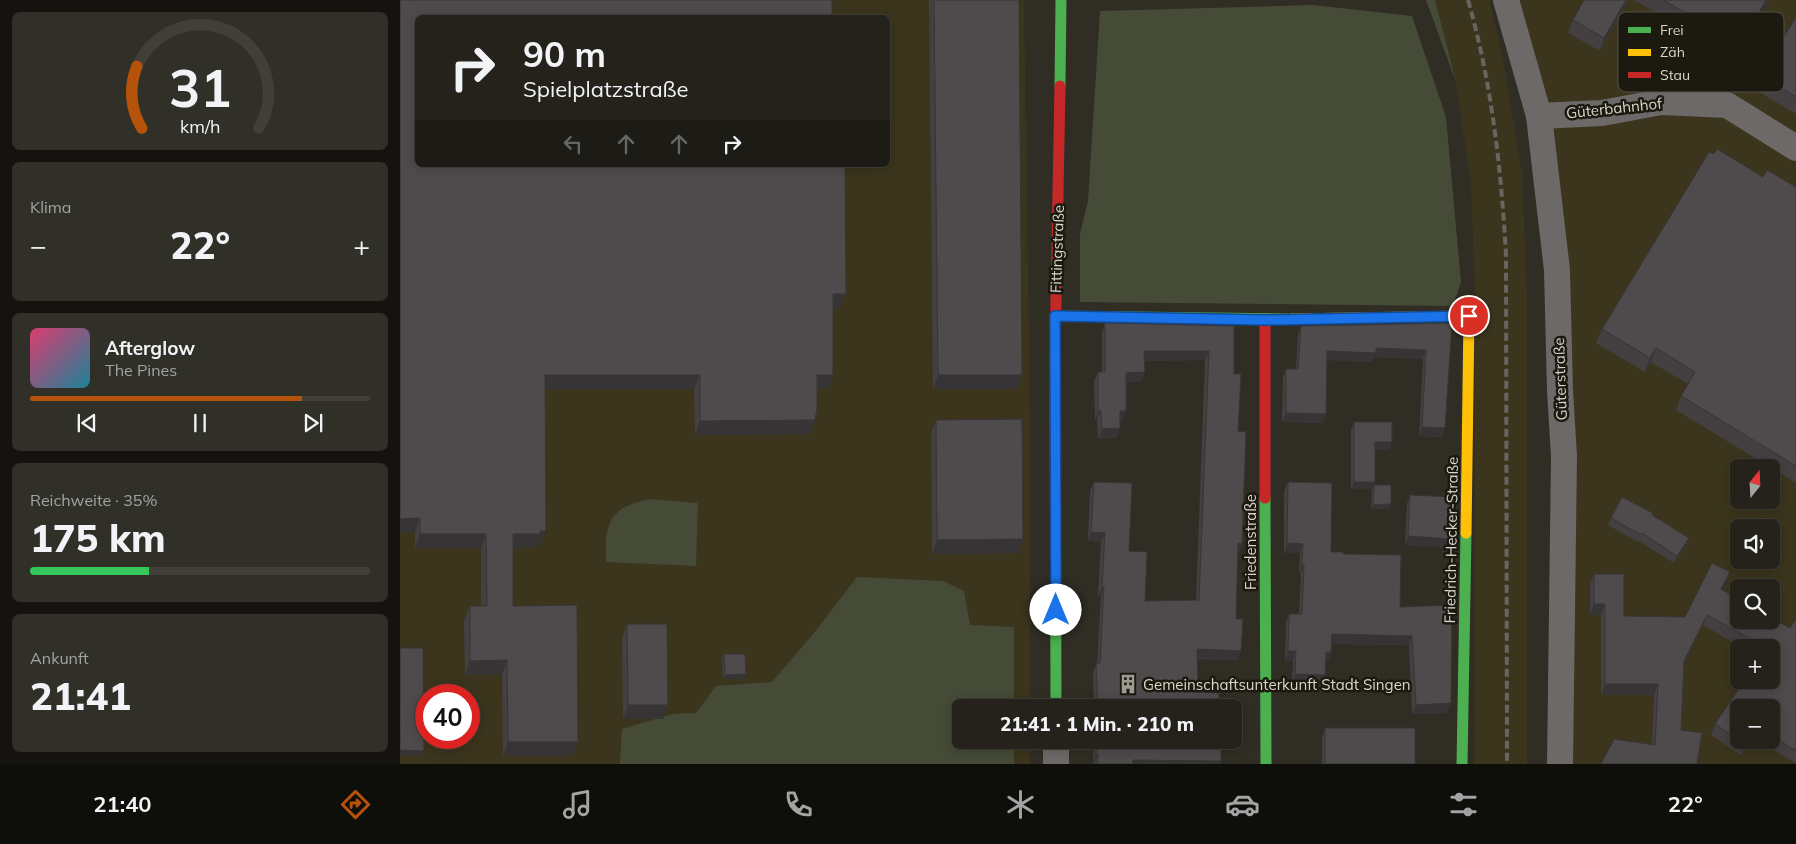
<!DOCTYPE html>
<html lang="de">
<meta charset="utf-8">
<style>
body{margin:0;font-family:Mulish,sans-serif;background:#302f28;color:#f1f3f6;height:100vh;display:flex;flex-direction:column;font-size:19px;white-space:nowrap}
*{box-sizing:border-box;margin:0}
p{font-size:16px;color:#a3a4a3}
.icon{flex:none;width:28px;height:28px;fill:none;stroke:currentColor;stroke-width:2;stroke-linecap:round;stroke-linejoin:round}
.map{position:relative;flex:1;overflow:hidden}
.drawer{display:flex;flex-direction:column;gap:12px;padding:12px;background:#14130f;width:400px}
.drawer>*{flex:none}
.hud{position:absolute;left:15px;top:15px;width:475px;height:152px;border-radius:8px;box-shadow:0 2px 12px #0003,0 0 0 1px #413f3a;background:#24221b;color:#f1f3f6;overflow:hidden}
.needle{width:32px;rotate:18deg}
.controls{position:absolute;left:1330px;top:459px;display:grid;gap:10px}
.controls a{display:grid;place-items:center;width:50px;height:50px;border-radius:8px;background:#24221b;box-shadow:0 2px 12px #0003,0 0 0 1px #413f3a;font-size:25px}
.speed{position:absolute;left:15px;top:684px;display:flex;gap:10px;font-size:25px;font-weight:700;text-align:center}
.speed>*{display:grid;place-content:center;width:65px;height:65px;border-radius:50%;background:#24221b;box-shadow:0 2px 12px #0003,0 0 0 1px #413f3a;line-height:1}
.speed .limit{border:8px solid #d22;background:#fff;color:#111}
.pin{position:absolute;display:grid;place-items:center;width:42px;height:42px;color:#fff;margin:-21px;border:2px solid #fff;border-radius:50%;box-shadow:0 1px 5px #0007}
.me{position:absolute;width:55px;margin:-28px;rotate:0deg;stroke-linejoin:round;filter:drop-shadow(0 0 4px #0008)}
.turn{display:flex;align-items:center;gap:18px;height:105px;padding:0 25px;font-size:22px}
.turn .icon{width:65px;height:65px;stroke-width:2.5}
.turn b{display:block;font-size:35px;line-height:42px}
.lanes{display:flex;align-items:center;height:48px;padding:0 25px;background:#0003;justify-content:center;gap:25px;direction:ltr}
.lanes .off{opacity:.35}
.big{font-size:38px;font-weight:800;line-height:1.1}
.drawer .card{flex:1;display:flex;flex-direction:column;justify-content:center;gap:8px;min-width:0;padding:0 18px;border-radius:8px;background:#302f28}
.drawer .dial{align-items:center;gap:0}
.dial svg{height:130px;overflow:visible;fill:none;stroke:#413f3a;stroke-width:7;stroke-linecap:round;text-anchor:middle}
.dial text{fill:#f1f3f6;stroke:none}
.song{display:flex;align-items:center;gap:15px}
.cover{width:60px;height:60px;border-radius:8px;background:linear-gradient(135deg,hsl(340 70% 55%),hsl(190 70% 35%))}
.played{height:5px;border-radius:2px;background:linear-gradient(90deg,#b45309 80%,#413f3a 80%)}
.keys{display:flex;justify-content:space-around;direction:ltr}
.heat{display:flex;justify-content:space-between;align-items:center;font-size:28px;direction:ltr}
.charge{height:8px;border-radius:4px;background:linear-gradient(90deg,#34c759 35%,#413f3a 0)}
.trip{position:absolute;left:552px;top:699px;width:290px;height:50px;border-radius:8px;background:#24221b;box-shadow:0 2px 12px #0003,0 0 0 1px #413f3a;font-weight:800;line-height:50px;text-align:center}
.tab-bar{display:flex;height:80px;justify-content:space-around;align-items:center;background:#0e0e0b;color:#a3a4a3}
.tab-bar .icon{width:35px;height:35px}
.tab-bar .on{color:#b45309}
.tab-bar b{font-size:22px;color:#f1f3f6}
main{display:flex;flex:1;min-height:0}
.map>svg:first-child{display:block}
.built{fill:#3b351d;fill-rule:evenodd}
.green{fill:#464b38}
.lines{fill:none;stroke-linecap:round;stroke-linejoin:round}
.street{stroke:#6c6968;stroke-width:26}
.fast{stroke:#4caf50;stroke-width:11}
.slow{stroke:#ffc107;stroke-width:11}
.jam{stroke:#c62828;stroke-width:11}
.rail{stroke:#686561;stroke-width:4;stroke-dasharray:8 4;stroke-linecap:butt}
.wall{fill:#444042}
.shaded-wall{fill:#373436}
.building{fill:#4f4b4d;stroke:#373436}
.route-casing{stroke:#114b97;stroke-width:12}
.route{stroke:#1a73e8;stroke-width:9}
.labels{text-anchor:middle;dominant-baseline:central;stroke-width:5;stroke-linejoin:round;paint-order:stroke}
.street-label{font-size:15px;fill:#dad6cb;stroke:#1b1910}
.poi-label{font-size:15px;fill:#dad6cb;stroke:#1b1910;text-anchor:start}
.key{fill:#1b1910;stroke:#545248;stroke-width:1}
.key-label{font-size:14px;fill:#dad6cb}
</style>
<main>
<section class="drawer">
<div class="card dial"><svg viewBox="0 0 100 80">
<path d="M14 69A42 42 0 1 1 86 69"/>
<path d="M14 69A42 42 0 0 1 11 31" stroke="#b45309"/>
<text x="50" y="56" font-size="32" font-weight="700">31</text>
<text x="50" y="72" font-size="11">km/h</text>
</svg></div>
<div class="card"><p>Klima</p>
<div class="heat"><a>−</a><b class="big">22°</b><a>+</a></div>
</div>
<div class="card">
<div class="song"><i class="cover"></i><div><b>Afterglow</b><p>The Pines</p></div></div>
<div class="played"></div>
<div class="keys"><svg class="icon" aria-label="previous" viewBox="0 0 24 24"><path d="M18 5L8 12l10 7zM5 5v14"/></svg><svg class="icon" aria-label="pause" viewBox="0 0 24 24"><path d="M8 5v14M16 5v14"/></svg><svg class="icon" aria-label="next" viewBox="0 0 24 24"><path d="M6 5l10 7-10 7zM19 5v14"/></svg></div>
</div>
<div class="card"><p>Reichweite · 35%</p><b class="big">175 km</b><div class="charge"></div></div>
<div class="card"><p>Ankunft</p><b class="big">21:41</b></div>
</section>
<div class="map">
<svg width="1396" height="764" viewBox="0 0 1396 764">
<rect width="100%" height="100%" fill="#302d24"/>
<g class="built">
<path d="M0 0H624L630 409V707L561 708V740H630V764H0ZM18 18H488V165H18ZM26 695H69V738H26Z"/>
<polygon points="1035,0 1089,0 1103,58 1122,173 1127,297 1127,764 1074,764 1075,298 1071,185 1056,82"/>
<path d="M1106 0H1396V764H1160L1157 270ZM1339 468H1371V500H1339ZM1339 528H1371V560H1339ZM1339 588H1371V620H1339ZM1339 648H1371V680H1339ZM1339 708H1371V740H1339Z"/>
</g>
<g class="green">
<polygon points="1026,0 1035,0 1056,82"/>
<polygon points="913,5 1012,16 1046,117 1061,282 1053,306 680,302 680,234 688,201 700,11"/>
<path d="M251 499 298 503 296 566 206 562C204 523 210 506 251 499Z"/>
<polygon points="457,577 543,581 564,591 570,625 614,627 614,707 561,708 561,740 614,740 614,764 220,764 222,729 272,714 296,713 316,686 372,682 414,633"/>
</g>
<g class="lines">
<g class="street">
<polyline points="1106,0 1139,116 1157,270 1160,391 1164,456 1160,764"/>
<polyline points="1139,116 1202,113 1261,102 1327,105 1396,148"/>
<polyline points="656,740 656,764"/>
</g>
<g class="fast">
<polyline points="660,86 661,0"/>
<polyline points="655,316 892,319"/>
<polyline points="655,354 656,708"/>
<polyline points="865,498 866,764"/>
<polyline points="1062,764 1066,533"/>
</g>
<polyline class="slow" points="892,319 1069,316 1066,533"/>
<g class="jam">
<polyline points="865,320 865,498"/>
<polyline points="655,354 660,86"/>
</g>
<path class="rail" d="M1068 0C1092 84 1101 168 1106 255L1107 764"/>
</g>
<g class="wall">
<polygon points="529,0 619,0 622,375 617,389 533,389"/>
<polygon points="1184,0 1228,0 1200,51 1168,33 1173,20"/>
<polygon points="1234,0 1369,0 1336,58"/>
<polygon points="1396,17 1396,114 1356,90 1361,76"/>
<polygon points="18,18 440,308 433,308 428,389 417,389 415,420 410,434 295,435 294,389 145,389 140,545 136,545 135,548 113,548 113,606 173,756 103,756 102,674 65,675 64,620 70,606 81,606 81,548 15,548"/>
<polygon points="1314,154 1363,177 1396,187 1396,483 1276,410 1281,396 1288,384 1251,362 1245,372 1196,343 1202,329"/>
<polygon points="705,323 834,326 834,374 838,431 842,544 839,553 838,553 836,619 838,660 797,659 798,692 819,708 694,708 693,672 697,663 701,596 698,596 701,542 688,541 690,491 694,482 729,551 745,601 796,600 805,360 744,361 745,372 741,382 726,382 723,420 720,420 720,428 717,438 698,439 697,420 695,420 694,381 698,372 702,372 702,333"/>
<polygon points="1052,323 1045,428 1042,437 1019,436 1023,359 974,357 972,362 927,360 923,423 882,422 883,378 886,369 896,369 898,335 901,326"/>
<polygon points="536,420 618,553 532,554 531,433"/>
<polygon points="954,422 990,450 975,450 972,489 951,489 951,430"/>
<polygon points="888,482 931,552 943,554 1000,607 1047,713 1012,714 1009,645 932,644 931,652 928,661 926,661 925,675 922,685 892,683 893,661 885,661 886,623 889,614 899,614 901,574 899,574 900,553 884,553 884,491"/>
<polygon points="974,485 989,509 971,509 972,489"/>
<polygon points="1010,495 1053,539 1050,548 1005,545 1007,504"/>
<polygon points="1252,515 1289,538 1286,546 1274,563 1239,541 1238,542 1208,525 1211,518"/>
<polygon points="1330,572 1326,583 1322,590 1390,628 1396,619 1396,764 1359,740 1371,740 1371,708 1339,708 1350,740 1341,755 1311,735 1315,724 1371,648 1343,648 1303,625 1284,664 1281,730 1297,764 1252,745 1254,695 1201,695 1201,615 1190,615 1190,585 1194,574 1224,616 1285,617"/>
<polygon points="227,624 263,719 223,719 222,638"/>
<polygon points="324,654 344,679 323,679 322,659"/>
<polygon points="925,728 1015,764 922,764 922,738"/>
<polygon points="694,740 821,740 821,761 820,764 695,764 693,763"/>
</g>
<g class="shaded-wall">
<polygon points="1226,0 1228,0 1200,51 1204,38"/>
<polygon points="1366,0 1369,0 1368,2 1336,58 1341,44"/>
<polygon points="433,294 446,294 440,308 428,308"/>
<polygon points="976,348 1026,350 1023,359 974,357 972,362 924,360 927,351"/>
<polygon points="1256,348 1251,362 1245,372 1250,358"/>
<polygon points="744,351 809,351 805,360 741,361"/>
<polygon points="745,372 741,382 723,382 726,373"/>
<polygon points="145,375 300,375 294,389 140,389"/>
<polygon points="417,375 433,375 428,389 412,389"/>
<polygon points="538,375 622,375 617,389 533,389"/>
<polygon points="698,411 701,411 697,420 695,420"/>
<polygon points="720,411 726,411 723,420 716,420"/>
<polygon points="886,413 926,414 923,423 882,422"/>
<polygon points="415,420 410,434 295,435 300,421"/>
<polygon points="1022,427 1045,428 1042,437 1019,436"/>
<polygon points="720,428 717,438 698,439 702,429"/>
<polygon points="975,442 992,442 990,450 972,450"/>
<polygon points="954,482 975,482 972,489 951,489"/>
<polygon points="991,504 989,509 971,509 973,505"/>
<polygon points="20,518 15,532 0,533 0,519"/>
<polygon points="146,531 140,545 136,545 135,548 108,548 113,534"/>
<polygon points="691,532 705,533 701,542 688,541"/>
<polygon points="20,534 86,534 81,548 15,548"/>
<polygon points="1008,536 1053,539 1050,548 1005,545"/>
<polygon points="1289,538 1286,546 1274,563 1277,556"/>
<polygon points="623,539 618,553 532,554 537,540"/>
<polygon points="838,543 842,544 839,553 835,553"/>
<polygon points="887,543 903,544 900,553 884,553"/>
<polygon points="902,565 904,565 901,574 899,574"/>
<polygon points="1330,572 1326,583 1317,600 1321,589"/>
<polygon points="702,587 704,587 701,596 698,596"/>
<polygon points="1194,604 1205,604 1201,615 1190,615"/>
<polygon points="1307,615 1303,625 1280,672 1284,661"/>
<polygon points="932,634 1012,636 1009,645 928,644"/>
<polygon points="797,649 841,651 838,660 793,658"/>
<polygon points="888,651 896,651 893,661 885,661"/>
<polygon points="926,652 931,652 928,661 923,661"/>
<polygon points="107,660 102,674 65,675 70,661"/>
<polygon points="346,674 344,679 323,679 325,675"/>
<polygon points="895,674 925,675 922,685 892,683"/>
<polygon points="1205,684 1258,684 1254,695 1201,695"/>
<polygon points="1051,703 1047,713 1012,714 1016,705"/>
<polygon points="228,705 268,705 263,719 223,719"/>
<polygon points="1347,740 1350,740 1341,755 1345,744"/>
<polygon points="108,742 178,742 173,756 103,756"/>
<polygon points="0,750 24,751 22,756 0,755"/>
<polygon points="696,754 698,754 695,763 693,763"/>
<polygon points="733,760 821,761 820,764 732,764"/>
</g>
<g class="building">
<polygon points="0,0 432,0 432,18 18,18 18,165 445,165 446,294 433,294 433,375 417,375 417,409 415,420 300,421 300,375 145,375 146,531 140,531 140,534 113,534 113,606 177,605 178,742 108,742 107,660 70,661 70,606 87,606 86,534 20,534 20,518 0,519"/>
<polygon points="534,0 619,0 622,375 538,375"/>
<polygon points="1184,0 1226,0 1204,38 1173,20"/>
<polygon points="1263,0 1366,0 1341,44"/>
<polygon points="1396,17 1396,97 1361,76"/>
<polygon points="1317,149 1363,177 1367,170 1396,187 1396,466 1281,396 1295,372 1256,348 1250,358 1202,329 1309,152 1314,154"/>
<polygon points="705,323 834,326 834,374 841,374 838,431 846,432 842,544 838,543 836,619 843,619 841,651 797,649 798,692 819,693 819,708 698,708 696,663 700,663 704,587 702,587 705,533 691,532 694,482 732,483 729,551 747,552 745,601 799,600 809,351 744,351 745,372 726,373 726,411 720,411 720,428 702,429 701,411 698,411 698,372 705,372"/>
<polygon points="1052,323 1045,428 1022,427 1026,350 976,348 976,353 927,351 926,414 886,413 886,369 898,369 901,326"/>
<polygon points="622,419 623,539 537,540 536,420"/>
<polygon points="954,422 992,422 992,442 975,442 975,482 954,482"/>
<polygon points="888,482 932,483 931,552 943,552 943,554 1001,555 1000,607 1052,605 1051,703 1016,705 1012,636 932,634 931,652 926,652 925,675 895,674 896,651 888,651 889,614 902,614 904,565 902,565 903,544 887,543"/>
<polygon points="974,485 991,485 991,504 973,505"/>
<polygon points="1010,495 1054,497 1053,539 1008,536"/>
<polygon points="1222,497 1253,513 1252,515 1289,538 1277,556 1242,533 1241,535 1211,518"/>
<polygon points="1312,563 1330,572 1321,589 1339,599 1339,620 1371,620 1371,618 1390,628 1396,619 1396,751 1371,735 1371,708 1339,708 1339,740 1315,724 1345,680 1371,680 1371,648 1367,648 1307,615 1284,661 1281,730 1302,733 1297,764 1201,764 1214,739 1255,745 1258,684 1205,684 1205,604 1194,604 1194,574 1224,574 1224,616 1285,617"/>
<polygon points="227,624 267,624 268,705 228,705"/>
<polygon points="0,648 23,648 24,751 0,750"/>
<polygon points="324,654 345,654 346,674 325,675"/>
<rect x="925" y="728" width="90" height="36"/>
<polygon points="697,740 821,740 821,761 733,760 733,764 698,764 698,754 696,754"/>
<polygon points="1339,740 1347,740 1345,744"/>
</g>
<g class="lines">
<defs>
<polyline id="route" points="656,610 655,316 865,320 1069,316"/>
</defs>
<use href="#route" class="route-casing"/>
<use href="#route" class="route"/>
</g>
<defs>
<symbol id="building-bare" viewBox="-9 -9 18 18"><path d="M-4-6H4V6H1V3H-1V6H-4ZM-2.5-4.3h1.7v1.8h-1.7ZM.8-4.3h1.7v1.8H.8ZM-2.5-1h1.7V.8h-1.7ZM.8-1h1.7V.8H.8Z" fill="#9e9b91" stroke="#1b1910" stroke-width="2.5" paint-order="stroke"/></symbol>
</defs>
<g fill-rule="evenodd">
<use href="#building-bare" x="714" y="670" width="28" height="28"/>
</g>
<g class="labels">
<g class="street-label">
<text transform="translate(1214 108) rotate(-6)">Güterbahnhof</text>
<text transform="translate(657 249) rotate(-88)">Fittingstraße</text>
<text transform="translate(1160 379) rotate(-92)">Güterstraße</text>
<text transform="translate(1051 540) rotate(-89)">Friedrich-Hecker-Straße</text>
<text transform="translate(850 542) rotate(-90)">Friedenstraße</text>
</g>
<g class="poi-label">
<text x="743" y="684">Gemeinschaftsunterkunft Stadt Singen</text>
</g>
</g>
<rect x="1218" y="12" width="166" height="80" rx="8" class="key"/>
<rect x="1228" y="27" width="23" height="6" fill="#4caf50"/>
<rect x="1228" y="49" width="23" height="7" fill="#ffc107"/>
<rect x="1228" y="72" width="23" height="6" fill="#c62828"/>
<g class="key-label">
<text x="1260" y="35">Frei</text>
<text x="1260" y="57">Zäh</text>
<text x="1260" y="80">Stau</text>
</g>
</svg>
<div class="controls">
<a><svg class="needle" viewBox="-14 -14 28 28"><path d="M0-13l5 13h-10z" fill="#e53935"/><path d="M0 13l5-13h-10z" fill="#a3a4a3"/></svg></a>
<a><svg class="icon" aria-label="sound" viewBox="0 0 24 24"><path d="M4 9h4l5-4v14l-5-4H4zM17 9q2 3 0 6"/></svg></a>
<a><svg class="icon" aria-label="search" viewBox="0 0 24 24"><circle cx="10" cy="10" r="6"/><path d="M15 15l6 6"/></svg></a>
<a>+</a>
<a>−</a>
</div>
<div class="speed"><div class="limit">40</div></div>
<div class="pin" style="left:1069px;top:316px;background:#d93025"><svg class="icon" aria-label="arrive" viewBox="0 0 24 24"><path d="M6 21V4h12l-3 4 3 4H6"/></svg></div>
<svg class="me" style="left:656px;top:610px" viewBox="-20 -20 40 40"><circle r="19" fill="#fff"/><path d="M0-13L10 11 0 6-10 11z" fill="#1a73e8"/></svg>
<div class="trip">21:41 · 1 Min. · 210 m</div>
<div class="hud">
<div class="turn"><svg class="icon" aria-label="right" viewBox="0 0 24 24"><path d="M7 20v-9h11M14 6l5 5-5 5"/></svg><div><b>90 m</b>Spielplatzstraße</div></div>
<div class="lanes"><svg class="icon off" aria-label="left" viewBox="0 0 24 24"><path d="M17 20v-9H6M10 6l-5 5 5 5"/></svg><svg class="icon off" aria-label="ahead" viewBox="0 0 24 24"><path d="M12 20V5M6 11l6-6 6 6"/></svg><svg class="icon off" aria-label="ahead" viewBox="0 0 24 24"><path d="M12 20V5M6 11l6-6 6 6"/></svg><svg class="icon" aria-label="right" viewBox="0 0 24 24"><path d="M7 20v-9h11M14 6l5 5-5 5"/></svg></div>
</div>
</div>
</main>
<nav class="tab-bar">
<b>21:40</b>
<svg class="icon on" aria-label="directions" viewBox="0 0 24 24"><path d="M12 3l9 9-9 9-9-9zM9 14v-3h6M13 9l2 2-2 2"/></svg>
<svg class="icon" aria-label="music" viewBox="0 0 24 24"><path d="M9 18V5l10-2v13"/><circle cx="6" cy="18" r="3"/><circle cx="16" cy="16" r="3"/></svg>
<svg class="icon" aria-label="phone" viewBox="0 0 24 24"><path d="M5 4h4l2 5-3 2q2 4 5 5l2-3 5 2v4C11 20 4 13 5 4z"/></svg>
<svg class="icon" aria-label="climate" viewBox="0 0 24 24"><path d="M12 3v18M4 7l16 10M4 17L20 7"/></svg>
<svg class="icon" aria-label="car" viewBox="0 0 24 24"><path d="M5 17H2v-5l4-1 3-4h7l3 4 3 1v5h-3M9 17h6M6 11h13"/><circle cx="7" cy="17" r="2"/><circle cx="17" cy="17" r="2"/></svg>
<svg class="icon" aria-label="filters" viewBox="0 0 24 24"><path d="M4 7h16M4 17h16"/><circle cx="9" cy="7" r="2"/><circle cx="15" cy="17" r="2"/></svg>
<b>22°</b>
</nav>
